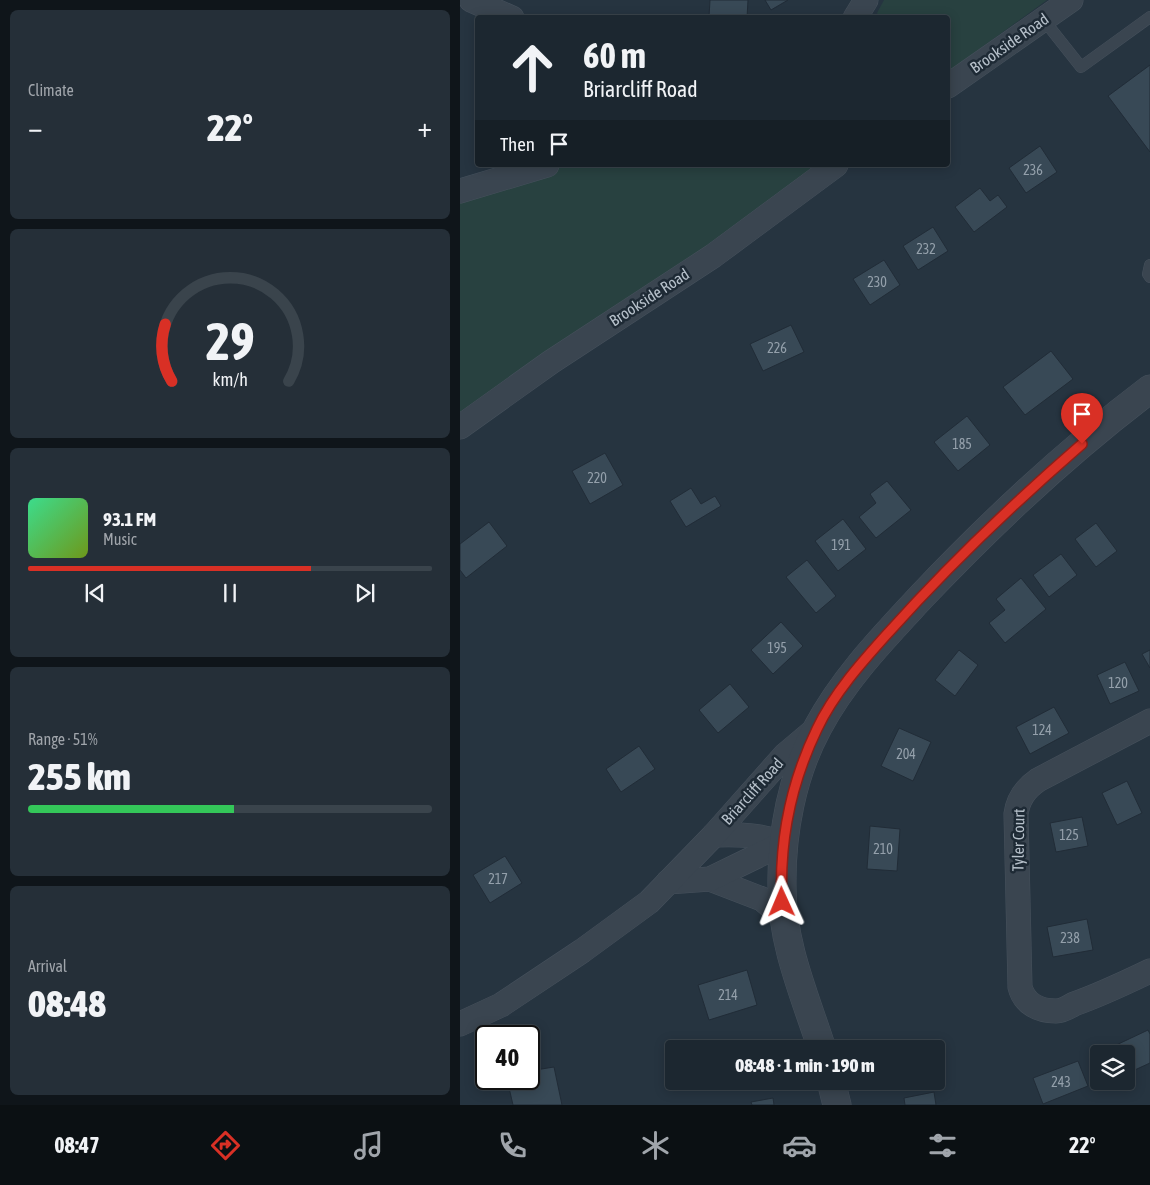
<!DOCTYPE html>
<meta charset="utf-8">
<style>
body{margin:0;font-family:"Asap Condensed",sans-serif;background:#252f38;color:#f1f3f6;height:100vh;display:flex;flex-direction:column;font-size:19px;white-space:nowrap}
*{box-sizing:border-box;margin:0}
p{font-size:16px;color:#a0a5ab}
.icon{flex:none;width:28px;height:28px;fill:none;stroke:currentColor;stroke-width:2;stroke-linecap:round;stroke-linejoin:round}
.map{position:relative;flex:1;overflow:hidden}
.panel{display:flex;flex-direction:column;gap:10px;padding:10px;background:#0f151a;width:460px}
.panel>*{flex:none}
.top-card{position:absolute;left:15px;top:15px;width:475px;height:152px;border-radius:5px;box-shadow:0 2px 12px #0003,0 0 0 1px #3a444c;background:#1c2730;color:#f1f3f6;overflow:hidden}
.controls{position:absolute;left:630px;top:1045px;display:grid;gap:10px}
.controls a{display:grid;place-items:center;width:45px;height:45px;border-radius:5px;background:#1c2730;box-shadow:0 2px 12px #0003,0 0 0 1px #3a444c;font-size:25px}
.speed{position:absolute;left:15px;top:1025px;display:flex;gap:10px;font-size:25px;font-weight:700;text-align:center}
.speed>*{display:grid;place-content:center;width:65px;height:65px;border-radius:50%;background:#1c2730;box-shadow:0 2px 12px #0003,0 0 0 1px #3a444c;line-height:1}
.speed .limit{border:2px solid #111;border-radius:8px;background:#fff;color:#111}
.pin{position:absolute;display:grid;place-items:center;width:42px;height:42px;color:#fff;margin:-51px -21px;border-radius:50% 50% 50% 0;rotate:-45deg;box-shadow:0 0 5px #0007}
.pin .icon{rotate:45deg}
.me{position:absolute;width:55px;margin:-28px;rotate:359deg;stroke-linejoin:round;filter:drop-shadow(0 0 4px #0008)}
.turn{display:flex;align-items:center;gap:18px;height:105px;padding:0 25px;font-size:22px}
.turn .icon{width:65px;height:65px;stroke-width:2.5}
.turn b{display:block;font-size:35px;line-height:42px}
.then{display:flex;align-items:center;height:48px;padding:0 25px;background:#0003;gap:10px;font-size:19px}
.big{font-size:38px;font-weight:800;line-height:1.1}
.panel .widget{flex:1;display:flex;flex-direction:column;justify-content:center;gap:8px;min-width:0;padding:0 18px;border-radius:8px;background:#252f38}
.panel .dial{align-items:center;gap:0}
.dial svg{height:130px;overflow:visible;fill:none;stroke:#3a444c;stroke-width:7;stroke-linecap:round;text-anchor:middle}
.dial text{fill:#f1f3f6;stroke:none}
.song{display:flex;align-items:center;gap:15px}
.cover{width:60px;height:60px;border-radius:8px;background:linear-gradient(135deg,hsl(150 70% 55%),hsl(80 70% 35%))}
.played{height:5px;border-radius:2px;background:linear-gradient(90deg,#d93025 70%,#3a444c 70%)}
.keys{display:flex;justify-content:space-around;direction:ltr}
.heat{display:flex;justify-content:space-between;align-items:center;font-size:28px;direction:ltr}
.charge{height:8px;border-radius:4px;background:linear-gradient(90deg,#34c759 51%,#3a444c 0)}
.trip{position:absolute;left:205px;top:1040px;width:280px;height:50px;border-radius:5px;background:#1c2730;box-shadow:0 2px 12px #0003,0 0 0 1px #3a444c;font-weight:800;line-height:50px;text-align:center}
.tab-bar{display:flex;height:80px;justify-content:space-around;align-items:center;background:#0b1013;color:#a0a5ab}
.tab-bar .icon{width:35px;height:35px}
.tab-bar .current{color:#d93025}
.tab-bar b{font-size:22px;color:#f1f3f6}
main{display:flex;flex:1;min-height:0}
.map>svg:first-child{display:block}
.green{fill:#284140}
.building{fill:#384956;stroke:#212c37}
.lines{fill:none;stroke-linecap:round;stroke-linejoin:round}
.service-casing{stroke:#46515c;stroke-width:12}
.minor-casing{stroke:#46515c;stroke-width:25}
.tertiary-casing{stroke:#46515c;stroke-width:29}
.service{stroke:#3a4550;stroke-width:11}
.minor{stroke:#3a4550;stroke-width:24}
.tertiary{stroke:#3a4550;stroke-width:28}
.route-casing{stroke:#8d1f18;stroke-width:12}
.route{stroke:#d93025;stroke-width:9}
.labels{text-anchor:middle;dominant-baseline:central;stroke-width:5;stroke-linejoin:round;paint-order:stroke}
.number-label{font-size:14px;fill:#94a0ab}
.street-label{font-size:16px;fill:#b6c0ca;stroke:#1e2a35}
</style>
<main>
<section class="panel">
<div class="widget"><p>Climate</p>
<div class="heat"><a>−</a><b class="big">22°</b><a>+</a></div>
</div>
<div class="widget dial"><svg viewBox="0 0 100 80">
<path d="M14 69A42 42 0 1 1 86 69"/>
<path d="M14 69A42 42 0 0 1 10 34" stroke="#d93025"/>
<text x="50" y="56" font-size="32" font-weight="700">29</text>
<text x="50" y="72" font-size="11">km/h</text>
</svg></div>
<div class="widget">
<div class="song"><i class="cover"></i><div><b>93.1 FM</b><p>Music</p></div></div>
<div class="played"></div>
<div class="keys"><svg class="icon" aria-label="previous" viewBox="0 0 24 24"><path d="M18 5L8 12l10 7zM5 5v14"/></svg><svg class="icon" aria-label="pause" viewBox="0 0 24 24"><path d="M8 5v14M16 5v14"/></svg><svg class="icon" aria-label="next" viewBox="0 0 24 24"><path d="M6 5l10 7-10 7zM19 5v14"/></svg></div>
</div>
<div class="widget"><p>Range · 51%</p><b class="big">255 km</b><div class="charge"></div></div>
<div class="widget"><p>Arrival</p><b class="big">08:48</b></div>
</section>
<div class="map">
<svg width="690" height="1105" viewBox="0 0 690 1105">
<rect width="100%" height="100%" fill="#263440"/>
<g class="green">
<polygon points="424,0 587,0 488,72 488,18 420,17 417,13"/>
<polygon points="76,165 373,165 0,435 0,186"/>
</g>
<g class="building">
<polygon points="250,0 288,0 287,18 249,17"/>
<polygon points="305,0 328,0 311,10"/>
<polygon points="690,65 690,152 648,96"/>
<polygon points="580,146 597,172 566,193 549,168"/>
<polygon points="520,188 530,201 538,195 547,207 514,232 495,207"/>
<polygon points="473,227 488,251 458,270 443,246"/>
<polygon points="424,260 440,285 410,305 393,279"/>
<polygon points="331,325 344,352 303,371 290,344"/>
<polygon points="591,351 613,379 565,415 543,387"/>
<polygon points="507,416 530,445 498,471 474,442"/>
<polygon points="145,453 163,485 130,504 112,471"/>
<polygon points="427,481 451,510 416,538 399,517 416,503 410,494"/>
<polygon points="231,488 241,504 255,496 261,506 226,527 210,501"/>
<polygon points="383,519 406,549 378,571 355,541"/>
<polygon points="29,522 47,546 6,578 0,570 0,544"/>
<polygon points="636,523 657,551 636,567 615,539"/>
<polygon points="601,554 617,575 589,597 573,575"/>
<polygon points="347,560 376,596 356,613 326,577"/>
<polygon points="561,578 586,609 545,643 529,623 545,610 536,599"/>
<polygon points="321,622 343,646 313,674 291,650"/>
<polygon points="499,650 518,665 495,696 475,680"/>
<polygon points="690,650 690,668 682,654"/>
<polygon points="665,662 679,691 650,704 637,675"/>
<polygon points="270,684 289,707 258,733 239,710"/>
<polygon points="594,707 609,733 570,754 556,727"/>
<polygon points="439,728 471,742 453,781 421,766"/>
<polygon points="179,746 195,769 161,792 146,769"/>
<polygon points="667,781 682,813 657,825 642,793"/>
<polygon points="622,817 628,846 596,852 590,823"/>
<polygon points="410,826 440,829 437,871 407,869"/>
<polygon points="45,856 62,883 30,903 13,875"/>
<polygon points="627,919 633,950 593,957 587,927"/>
<polygon points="287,970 297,1005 249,1020 238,985"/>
<polygon points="688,1030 690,1034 690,1063 666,1074 666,1054 656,1054 652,1047"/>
<polygon points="618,1061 628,1086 583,1104 573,1078"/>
<polygon points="94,1067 102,1105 53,1105 47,1079 69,1079 69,1071"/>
<polygon points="474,1092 476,1105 445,1105 444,1098"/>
<polygon points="313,1098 314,1105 292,1105 291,1102"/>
</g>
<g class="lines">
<defs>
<g id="service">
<polyline points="583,19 621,67 690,17"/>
<polyline points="690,265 688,274 690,277"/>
</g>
<g id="minor">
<polyline points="11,0 52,18"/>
<polyline points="395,18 406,0"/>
<polyline points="488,86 611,0"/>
<polyline points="0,191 87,165"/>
<polyline points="0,427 91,362 253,256 376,165"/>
<path d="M690 721 578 780C565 789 558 799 556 814L560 987C564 1003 578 1011 596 1011 601 1011 609 1007 614 1004 640 995 665 983 690 971"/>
<path d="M254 835C280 834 299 835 324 843"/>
<polyline points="250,879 302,899 323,917"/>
<polyline points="208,882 250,879 324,843"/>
<polyline points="0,1024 41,1005 122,951 189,902 254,835 325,755 357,728"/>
</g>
<g id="tertiary">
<path d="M362 1049C345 996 322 945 322 888 321 833 332 775 358 727 384 678 424 637 461 597 532 522 608 451 690 389"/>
<polyline points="371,1081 377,1105"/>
</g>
</defs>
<use href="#service" class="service-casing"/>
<use href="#minor" class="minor-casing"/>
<use href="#tertiary" class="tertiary-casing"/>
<use href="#service" class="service"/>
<use href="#minor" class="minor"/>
<use href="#tertiary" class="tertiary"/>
</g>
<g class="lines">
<defs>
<path id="route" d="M322 902C319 843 331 783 357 729 374 693 402 662 429 632 489 565 554 503 622 444"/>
</defs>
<use href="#route" class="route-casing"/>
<use href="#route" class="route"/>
</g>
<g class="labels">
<g class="number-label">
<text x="573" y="170">236</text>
<text x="466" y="249">232</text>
<text x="417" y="282">230</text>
<text x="317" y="348">226</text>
<text x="502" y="444">185</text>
<text x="137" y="478">220</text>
<text x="381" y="545">191</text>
<text x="317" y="648">195</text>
<text x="658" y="683">120</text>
<text x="582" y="730">124</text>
<text x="446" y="754">204</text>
<text x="609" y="835">125</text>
<text x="423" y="849">210</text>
<text x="38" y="879">217</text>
<text x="610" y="938">238</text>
<text x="268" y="995">214</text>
<text x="601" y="1082">243</text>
</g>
<g class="street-label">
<text transform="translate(549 43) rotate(-35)">Brookside Road</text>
<text transform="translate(189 297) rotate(-33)">Brookside Road</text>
<text transform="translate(292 791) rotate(-48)">Briarcliff Road</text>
<text transform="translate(558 840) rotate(-89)">Tyler Court</text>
</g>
</g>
</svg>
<div class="controls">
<a><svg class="icon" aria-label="layers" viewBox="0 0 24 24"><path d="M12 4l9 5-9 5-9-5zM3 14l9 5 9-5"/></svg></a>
</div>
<div class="speed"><div class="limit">40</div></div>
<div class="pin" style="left:622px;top:444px;background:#d93025"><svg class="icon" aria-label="arrive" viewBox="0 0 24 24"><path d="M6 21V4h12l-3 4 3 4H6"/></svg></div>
<svg class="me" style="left:322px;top:902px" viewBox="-20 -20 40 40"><path d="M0-17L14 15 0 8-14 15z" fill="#d93025" stroke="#fff" stroke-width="4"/></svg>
<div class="trip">08:48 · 1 min · 190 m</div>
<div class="top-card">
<div class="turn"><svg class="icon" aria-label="ahead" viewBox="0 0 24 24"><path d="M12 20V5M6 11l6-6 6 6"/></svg><div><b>60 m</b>Briarcliff Road</div></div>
<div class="then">Then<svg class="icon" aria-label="arrive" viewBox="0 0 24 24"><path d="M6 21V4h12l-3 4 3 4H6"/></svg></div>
</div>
</div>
</main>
<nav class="tab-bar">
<b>08:47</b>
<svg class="icon current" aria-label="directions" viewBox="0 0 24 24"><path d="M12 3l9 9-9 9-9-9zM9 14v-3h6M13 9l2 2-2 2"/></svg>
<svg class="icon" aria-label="music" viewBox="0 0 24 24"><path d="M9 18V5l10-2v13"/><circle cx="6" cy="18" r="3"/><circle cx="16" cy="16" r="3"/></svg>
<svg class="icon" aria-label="phone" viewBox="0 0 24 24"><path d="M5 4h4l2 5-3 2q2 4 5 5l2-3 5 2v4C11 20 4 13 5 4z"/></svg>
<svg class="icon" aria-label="climate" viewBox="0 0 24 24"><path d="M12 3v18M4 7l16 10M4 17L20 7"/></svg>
<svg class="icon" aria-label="car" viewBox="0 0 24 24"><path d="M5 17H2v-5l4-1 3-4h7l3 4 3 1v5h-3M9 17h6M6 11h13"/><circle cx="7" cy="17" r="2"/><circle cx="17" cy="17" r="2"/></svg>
<svg class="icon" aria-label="filters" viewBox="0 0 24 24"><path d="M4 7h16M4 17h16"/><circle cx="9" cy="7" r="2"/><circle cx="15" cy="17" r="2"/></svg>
<b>22°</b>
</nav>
